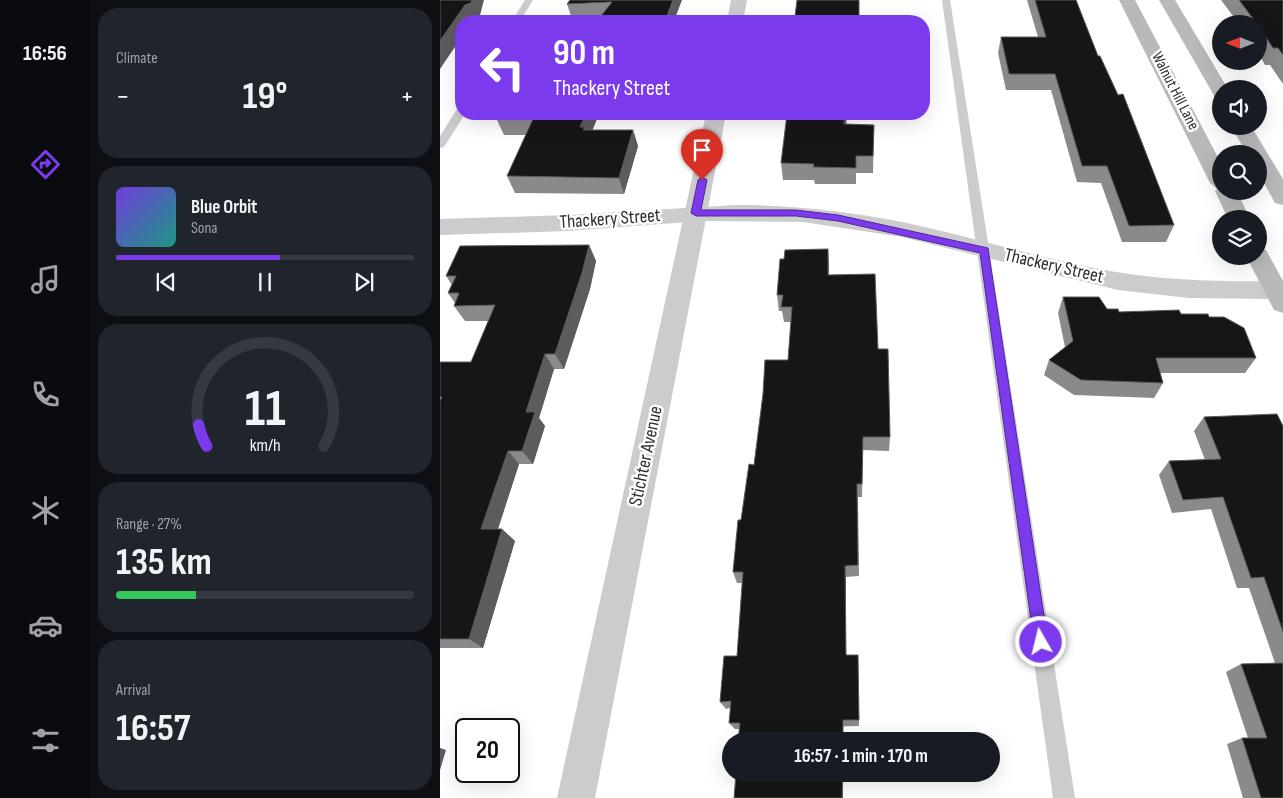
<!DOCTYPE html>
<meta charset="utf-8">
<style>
body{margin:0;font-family:"Sofia Sans Condensed",sans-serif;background:#20242c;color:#f1f3f6;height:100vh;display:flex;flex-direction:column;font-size:19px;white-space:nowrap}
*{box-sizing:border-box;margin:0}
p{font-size:16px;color:#9ea1a6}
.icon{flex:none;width:28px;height:28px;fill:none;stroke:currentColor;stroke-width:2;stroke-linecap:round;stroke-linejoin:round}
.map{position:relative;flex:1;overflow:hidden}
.sheet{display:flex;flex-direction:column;gap:8px;padding:8px;background:#0d0f14;width:350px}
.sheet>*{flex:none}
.guide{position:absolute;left:15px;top:15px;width:475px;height:105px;border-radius:20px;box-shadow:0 5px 20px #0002;background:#7c3aed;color:#fff;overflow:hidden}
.needle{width:32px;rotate:270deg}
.fabs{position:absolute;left:772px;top:15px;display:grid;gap:10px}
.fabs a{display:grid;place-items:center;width:55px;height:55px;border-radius:50%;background:#171b24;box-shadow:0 5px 20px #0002;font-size:25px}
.speed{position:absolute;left:15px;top:718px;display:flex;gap:10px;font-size:25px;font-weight:700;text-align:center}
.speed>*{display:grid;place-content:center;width:65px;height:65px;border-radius:50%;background:#171b24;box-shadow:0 5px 20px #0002;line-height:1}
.speed .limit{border:2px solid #111;border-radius:8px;background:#fff;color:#111}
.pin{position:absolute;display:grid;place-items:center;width:42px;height:42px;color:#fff;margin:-51px -21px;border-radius:50% 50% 50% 0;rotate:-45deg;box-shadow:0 0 5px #0007}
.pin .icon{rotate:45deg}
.me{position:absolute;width:55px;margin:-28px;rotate:352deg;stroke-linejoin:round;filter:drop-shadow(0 0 4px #0008)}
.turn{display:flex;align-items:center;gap:18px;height:105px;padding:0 15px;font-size:22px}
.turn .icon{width:65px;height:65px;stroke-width:2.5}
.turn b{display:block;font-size:35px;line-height:42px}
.big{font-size:38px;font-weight:700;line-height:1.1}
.sheet .widget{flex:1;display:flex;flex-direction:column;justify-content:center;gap:8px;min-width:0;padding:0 18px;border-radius:20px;background:#20242c}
.sheet .dial{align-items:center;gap:0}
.dial svg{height:130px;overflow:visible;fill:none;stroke:#363941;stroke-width:7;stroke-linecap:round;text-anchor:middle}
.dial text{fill:#f1f3f6;stroke:none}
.song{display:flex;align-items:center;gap:15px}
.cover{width:60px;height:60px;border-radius:8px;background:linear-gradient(135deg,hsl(260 70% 55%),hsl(170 70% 35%))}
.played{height:5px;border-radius:2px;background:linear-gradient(90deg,#7c3aed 55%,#363941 55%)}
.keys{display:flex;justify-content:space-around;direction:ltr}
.heat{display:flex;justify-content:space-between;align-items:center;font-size:28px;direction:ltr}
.charge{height:8px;border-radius:4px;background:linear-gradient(90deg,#34c759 27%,#363941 0)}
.trip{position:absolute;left:282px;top:732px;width:278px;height:50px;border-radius:25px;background:#171b24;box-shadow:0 5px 20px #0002;font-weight:700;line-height:50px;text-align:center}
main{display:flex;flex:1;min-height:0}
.tabs{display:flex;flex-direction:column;width:90px;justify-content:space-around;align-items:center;background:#090b0e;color:#9ea1a6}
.tabs .icon{width:35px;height:35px}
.tabs .active{color:#7c3aed}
.tabs b{font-size:22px;color:#f1f3f6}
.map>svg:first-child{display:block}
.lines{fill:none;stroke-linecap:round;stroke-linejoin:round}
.service{fill:#ccc;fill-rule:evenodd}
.minor{fill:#ccc;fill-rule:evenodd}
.tertiary{fill:#ccc;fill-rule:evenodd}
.secondary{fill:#b9b9b9;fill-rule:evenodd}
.wall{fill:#8a8a8a}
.shaded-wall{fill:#5c5c5c}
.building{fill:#161616;stroke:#5c5c5c}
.route{fill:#7c3aed;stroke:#51269a}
.labels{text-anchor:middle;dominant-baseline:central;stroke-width:5;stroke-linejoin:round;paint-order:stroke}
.far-street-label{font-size:16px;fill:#2f2f2f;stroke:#fff}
.street-label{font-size:19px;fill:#2f2f2f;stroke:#fff}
</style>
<main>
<nav class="tabs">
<b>16:56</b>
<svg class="icon active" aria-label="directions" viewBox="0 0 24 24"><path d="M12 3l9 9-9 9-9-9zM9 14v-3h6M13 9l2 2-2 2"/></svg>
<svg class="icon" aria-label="music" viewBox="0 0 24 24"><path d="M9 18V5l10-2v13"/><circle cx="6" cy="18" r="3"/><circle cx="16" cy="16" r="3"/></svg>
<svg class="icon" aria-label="phone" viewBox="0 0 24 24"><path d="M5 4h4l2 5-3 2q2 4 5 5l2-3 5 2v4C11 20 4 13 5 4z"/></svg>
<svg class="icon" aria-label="climate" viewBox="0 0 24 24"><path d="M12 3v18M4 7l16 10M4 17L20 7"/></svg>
<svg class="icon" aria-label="car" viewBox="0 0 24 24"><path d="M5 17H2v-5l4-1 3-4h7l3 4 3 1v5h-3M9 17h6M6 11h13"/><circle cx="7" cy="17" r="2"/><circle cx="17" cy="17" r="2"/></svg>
<svg class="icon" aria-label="filters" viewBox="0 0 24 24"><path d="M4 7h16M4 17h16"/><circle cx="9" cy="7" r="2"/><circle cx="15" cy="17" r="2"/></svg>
</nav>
<section class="sheet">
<div class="widget"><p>Climate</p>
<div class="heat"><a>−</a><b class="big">19°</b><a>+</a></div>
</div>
<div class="widget">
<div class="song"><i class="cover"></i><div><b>Blue Orbit</b><p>Sona</p></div></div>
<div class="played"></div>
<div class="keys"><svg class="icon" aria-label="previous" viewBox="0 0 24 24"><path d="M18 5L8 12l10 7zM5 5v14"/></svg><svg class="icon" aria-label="pause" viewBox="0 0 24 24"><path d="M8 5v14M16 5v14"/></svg><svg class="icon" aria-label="next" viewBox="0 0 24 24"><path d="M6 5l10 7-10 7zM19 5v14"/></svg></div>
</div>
<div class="widget dial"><svg viewBox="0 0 100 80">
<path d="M14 69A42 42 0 1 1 86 69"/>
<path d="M14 69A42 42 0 0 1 9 56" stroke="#7c3aed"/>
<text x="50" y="56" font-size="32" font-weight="700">11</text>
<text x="50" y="72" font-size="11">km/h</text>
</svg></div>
<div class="widget"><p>Range · 27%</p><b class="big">135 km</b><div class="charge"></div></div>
<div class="widget"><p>Arrival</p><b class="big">16:57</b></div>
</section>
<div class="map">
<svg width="843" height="798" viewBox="0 0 843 798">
<rect width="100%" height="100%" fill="#fff"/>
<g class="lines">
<g class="service">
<polygon points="85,0 93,0 80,21 72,21"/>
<polygon points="502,0 510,0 635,798 613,798"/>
<polygon points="21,108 21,114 25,114 4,147 0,148 0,136 17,109"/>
</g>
<g class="minor">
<polygon points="291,0 307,0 303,21 287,21"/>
<polygon points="266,114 286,114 155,798 117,798"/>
</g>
<path class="tertiary" d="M296 205C352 205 407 211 462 222 534 237 604 260 676 272 731 281 787 282 843 281V299L749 298 678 290 462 237 363 222 262 221 128 231 0 235V219L128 215Z"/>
<g class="secondary">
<polygon points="679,0 695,0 781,163 781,191 797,191 810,219 788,219 775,191 777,189 770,183"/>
<polygon points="719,0 735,0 788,89 781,89 781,98 774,96 772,92"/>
<polygon points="791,126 811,126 843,179 843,205 835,203 819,174 819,154 807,154"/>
<polygon points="819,248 826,250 843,281 843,313 834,310 806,256 819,256"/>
</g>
</g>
<g class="wall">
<polygon points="242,0 159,18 132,19 127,4"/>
<polygon points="419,0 419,21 356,21 355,16"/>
<polygon points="587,0 636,0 658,56 734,225 726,242 682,242 661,183 637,182 611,90 566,90 558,53 561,37 598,37"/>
<polygon points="781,0 843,0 843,84 830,65 825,65 819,54 819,24 799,24"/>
<polygon points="159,114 152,130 193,130 198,146 184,194 75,193 67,176 86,135 64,135 56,118"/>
<polygon points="406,124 434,125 433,173 416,173 416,184 375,184 374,180 343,180 341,163"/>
<polygon points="149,245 156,261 150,289 124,369 114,369 99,418 105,426 93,464 79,464 58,529 62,529 75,541 43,648 0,648 0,362 31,362 49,321 25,321 14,306 15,303 8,293 12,285 6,276"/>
<polygon points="388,249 389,275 438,349 450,437 449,451 423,450 422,497 418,497 419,576 406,577 406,655 418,655 419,726 295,729 289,723 291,708 286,709 280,702 297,656 302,583 297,583 293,572 301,520 314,465 348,360 351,322 344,322 342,311 339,311 337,295"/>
<polygon points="623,297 679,312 741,314 769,317 816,358 805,373 720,373 723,383 714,398 634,395 604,375 609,360 625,347 618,313"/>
<polygon points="764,417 843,426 843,798 803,798 787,744 802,738 808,738 786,672 801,664 835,663 809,588 797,588 771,509 732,513 719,475 729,461 765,460 754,431"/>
</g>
<g class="shaded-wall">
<polygon points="32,0 44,0 39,19 32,21 21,21 21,38 0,69 0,41 25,5"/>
<polygon points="233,0 242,0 234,21 225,21"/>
<polygon points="146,114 159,114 149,139 140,127"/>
<polygon points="405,114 407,114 405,141 404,124"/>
<polygon points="193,130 198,146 184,194 179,178"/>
<polygon points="149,245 156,261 150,289 124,369 115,354"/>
<polygon points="388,249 389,266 388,290"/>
<polygon points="105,354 114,369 99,418 105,426 93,464 82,451 86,412"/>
<polygon points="68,451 79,464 54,541 41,529"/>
<polygon points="62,529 75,541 43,648 29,639"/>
<polygon points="405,566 406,577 406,663 406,655"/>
<polygon points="0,748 6,750 0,770"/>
<polygon points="403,774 403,798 402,798"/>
</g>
<g class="building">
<polygon points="0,0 32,0 31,3 25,5 0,41"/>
<polygon points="130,0 233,0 225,21 157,21 172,2 127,4"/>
<polygon points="357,0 419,0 419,16 405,16 405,21 358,21 358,16 355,16"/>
<polygon points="595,0 636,0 658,56 660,56 678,95 683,94 734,225 689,226 667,166 642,166 615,74 569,74 561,37 606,37"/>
<polygon points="799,0 843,0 843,55 838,48 833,48 819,27 819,24 817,24"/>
<polygon points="59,114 146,114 140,127 145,127 143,130 193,130 179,178 67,176 93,119 56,118"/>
<polygon points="347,114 405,114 404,124 434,125 433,156 416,156 416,168 373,167 374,164 341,163"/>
<polygon points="149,245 142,273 115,354 105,354 86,412 95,412 82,451 68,451 41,529 62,529 29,639 0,639 0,401 2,397 0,397 0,362 31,362 55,305 14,306 19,293 8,293 16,276 6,276 20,246"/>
<polygon points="388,249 388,275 435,274 438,349 448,349 450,437 423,437 422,484 417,484 418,565 405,566 406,655 418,655 419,720 403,720 403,741 298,741 300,723 289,723 291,701 280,702 284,656 297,656 303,572 293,572 298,520 301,520 309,464 314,465 323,394 325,360 348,360 352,307 341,307 343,295 337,295 340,259 344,259 345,250"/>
<polygon points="623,297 659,297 667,309 678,309 679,312 739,310 741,314 768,314 769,317 784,317 804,328 816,358 716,358 723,383 641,380 609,360 633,341"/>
<polygon points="837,414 843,426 843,632 824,577 811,578 783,497 743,500 729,461 781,459 764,417"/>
<polygon points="843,663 843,798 821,798 802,738 827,738 801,664"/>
<polygon points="296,774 403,774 402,798 294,798"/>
</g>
<polygon class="route" points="262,177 267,180 261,210 356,210 398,215 548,248 608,642 606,647 601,649 596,647 594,642 540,253 398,221 356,216 256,216 251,213 258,180"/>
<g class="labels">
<g class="far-street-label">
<text transform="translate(735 91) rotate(63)">Walnut Hill Lane</text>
</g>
<g class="street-label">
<text transform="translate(170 219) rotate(-4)">Thackery Street</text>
<text transform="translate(614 266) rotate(13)">Thackery Street</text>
<text transform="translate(206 456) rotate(-78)">Stichter Avenue</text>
</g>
</g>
</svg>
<div class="fabs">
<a><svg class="needle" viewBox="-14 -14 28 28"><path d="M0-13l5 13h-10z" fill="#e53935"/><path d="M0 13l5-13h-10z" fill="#9ea1a6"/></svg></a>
<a><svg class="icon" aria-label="sound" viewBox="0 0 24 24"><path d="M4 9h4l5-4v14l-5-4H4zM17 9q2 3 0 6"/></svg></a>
<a><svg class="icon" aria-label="search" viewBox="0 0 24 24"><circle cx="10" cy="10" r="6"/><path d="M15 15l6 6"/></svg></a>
<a><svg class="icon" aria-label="layers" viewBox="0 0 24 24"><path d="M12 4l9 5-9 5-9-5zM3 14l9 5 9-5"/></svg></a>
</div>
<div class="speed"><div class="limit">20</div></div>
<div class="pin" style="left:262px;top:180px;background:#d93025"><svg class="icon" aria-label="arrive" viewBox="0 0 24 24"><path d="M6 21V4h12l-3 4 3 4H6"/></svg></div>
<svg class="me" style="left:601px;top:642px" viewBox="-20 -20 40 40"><circle r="17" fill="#7c3aed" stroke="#fff" stroke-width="3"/><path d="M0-11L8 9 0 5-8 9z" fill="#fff"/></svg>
<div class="trip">16:57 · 1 min · 170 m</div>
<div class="guide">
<div class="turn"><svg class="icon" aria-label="left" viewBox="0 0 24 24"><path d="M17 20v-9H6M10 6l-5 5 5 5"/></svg><div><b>90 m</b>Thackery Street</div></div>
</div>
</div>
</main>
